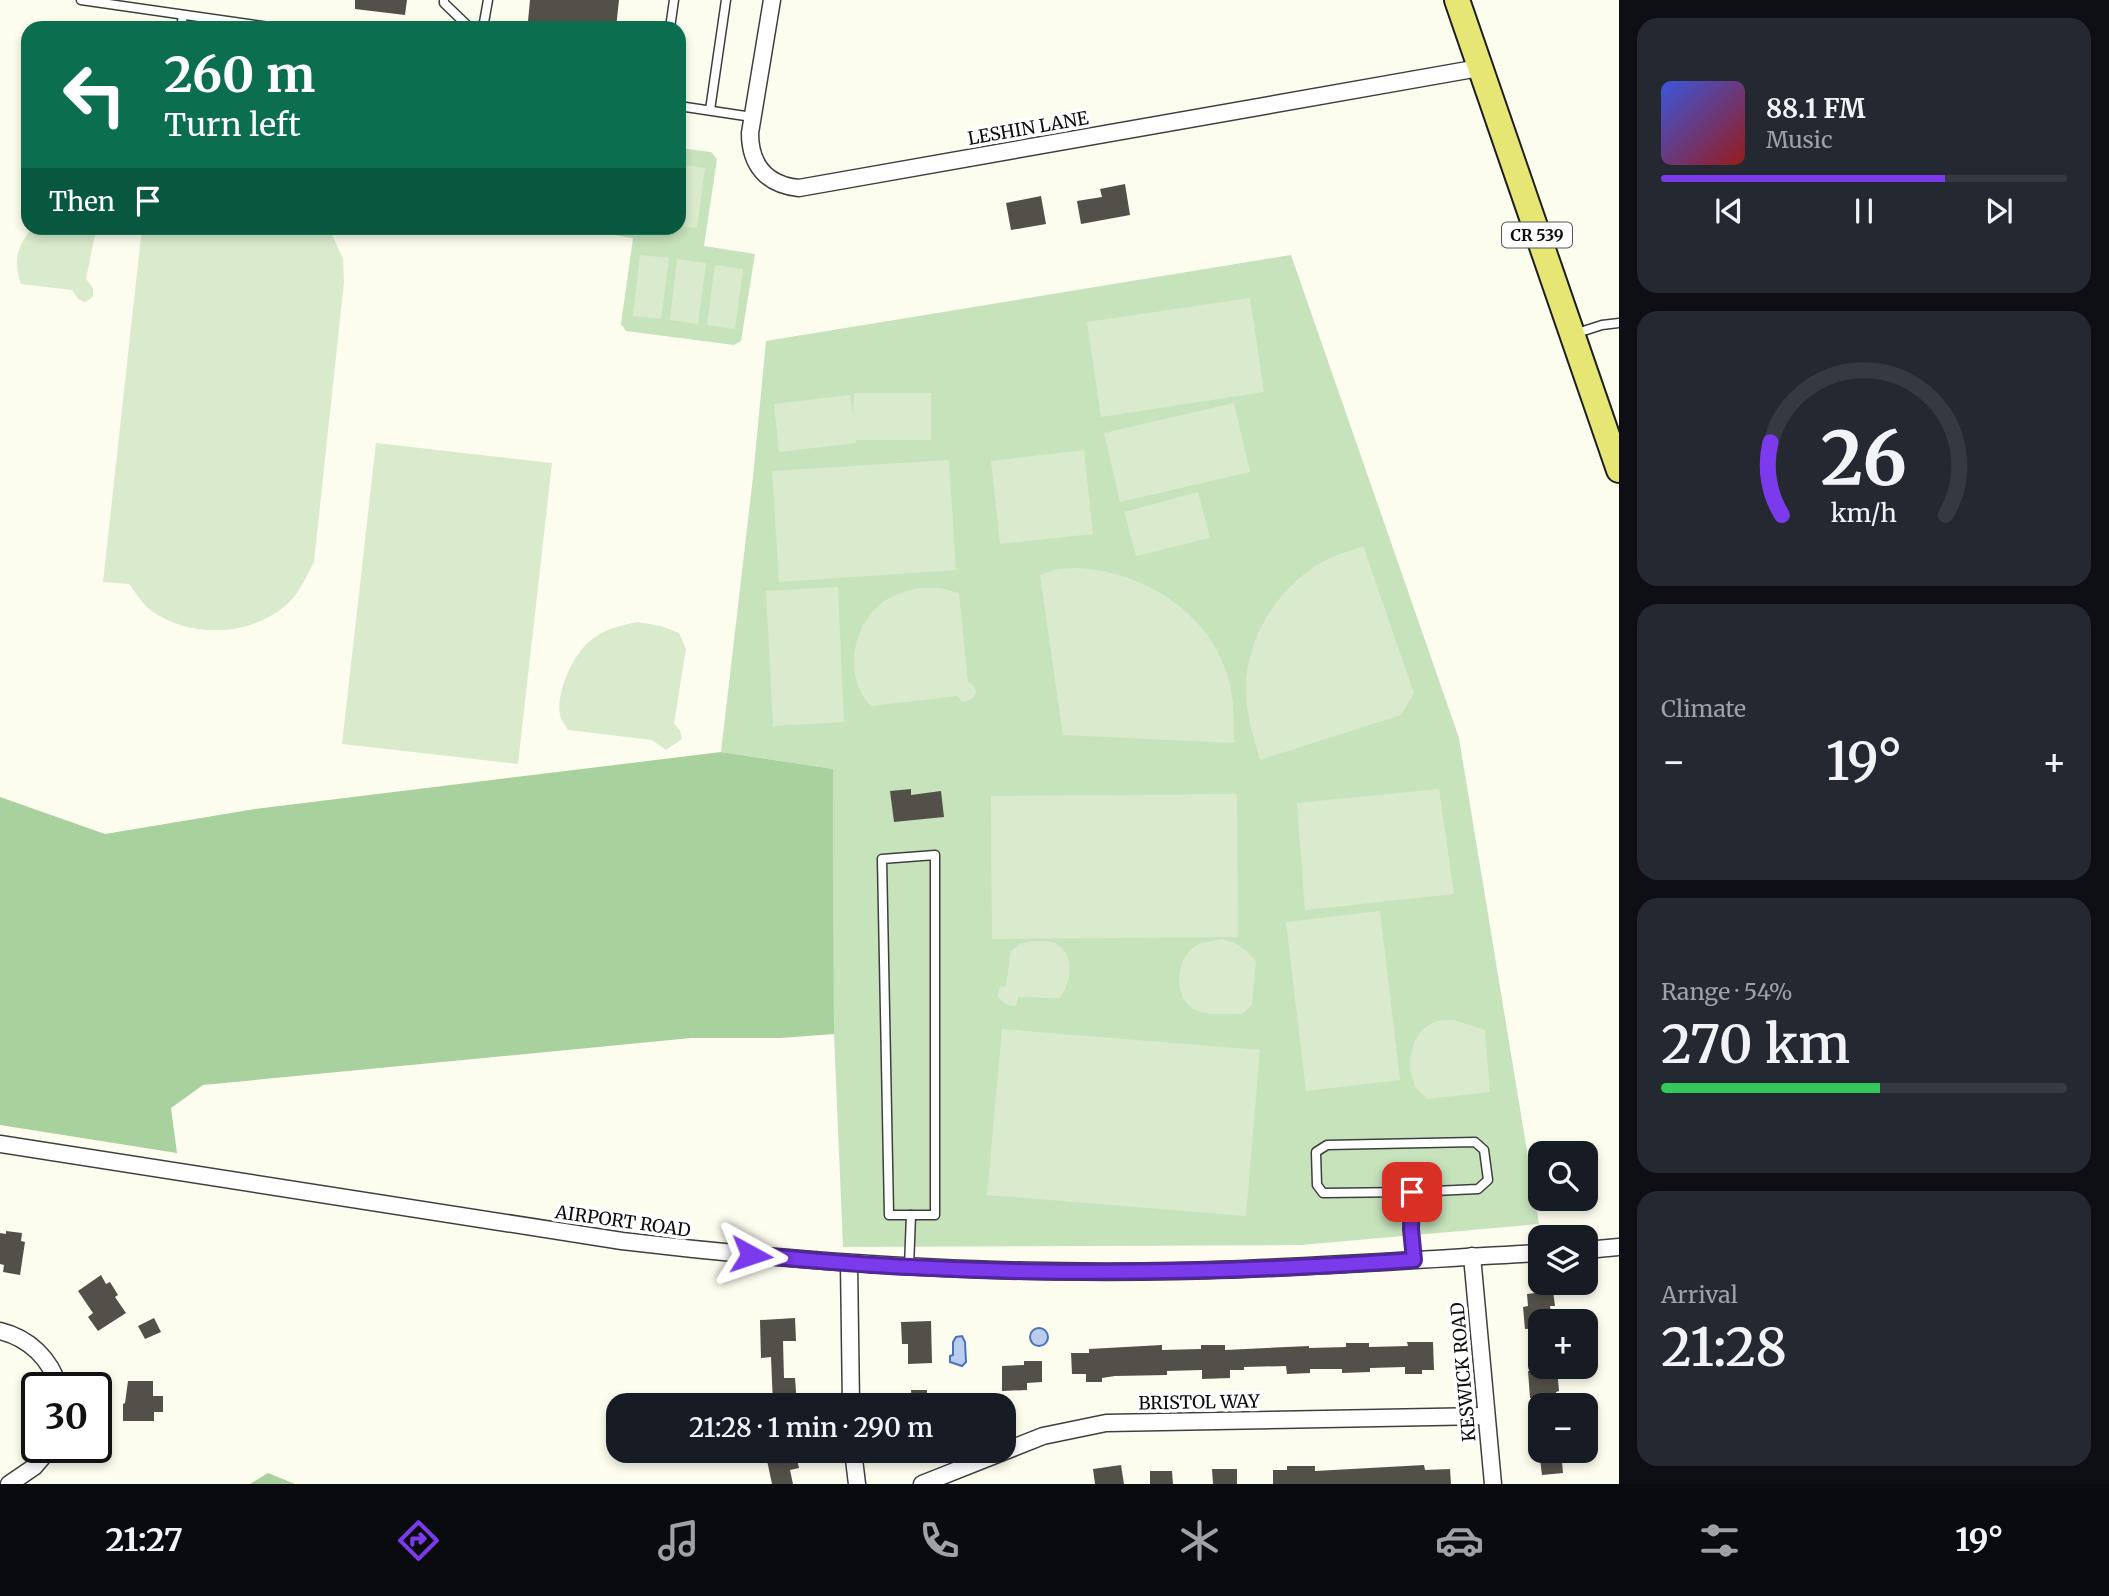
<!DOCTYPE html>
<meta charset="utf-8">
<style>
body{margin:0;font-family:Merriweather,serif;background:#242831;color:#f1f3f6;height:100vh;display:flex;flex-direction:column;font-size:26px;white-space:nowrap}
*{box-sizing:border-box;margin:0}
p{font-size:23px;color:#9ea1a6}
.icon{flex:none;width:38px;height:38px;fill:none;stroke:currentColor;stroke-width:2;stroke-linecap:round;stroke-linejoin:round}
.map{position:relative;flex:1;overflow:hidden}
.details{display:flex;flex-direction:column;gap:18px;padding:18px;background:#0d0f14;width:490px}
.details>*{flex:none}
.top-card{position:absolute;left:21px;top:21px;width:665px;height:214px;border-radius:21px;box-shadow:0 4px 10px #0003;background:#0b6e4f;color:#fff;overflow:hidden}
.tools{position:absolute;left:1528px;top:1141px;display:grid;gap:14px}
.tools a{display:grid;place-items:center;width:70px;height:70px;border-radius:14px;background:#171b24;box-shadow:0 4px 10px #0003;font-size:35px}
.speed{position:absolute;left:21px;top:1372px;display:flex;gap:14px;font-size:35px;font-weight:700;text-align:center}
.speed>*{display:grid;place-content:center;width:91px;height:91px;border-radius:50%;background:#171b24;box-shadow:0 4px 10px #0003;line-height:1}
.speed .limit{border:4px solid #111;border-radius:10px;background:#fff;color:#111}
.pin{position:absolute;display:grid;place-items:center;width:60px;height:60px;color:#fff;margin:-30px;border-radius:14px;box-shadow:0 4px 10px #0006}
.me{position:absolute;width:77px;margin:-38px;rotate:95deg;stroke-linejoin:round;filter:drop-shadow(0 0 5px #0008)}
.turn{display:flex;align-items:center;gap:24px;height:147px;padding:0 28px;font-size:32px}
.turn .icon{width:91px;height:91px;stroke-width:2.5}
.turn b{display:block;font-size:49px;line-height:60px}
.then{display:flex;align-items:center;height:66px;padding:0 28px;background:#0003;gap:14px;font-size:26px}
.big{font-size:52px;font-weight:600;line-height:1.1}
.details .card{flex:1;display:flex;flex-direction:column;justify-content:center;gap:10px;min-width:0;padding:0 24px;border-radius:21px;background:#242831}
.details .dial{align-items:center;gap:0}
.dial svg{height:182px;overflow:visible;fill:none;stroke:#363941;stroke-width:7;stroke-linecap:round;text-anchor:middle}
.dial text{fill:#f1f3f6;stroke:none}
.song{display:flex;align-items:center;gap:21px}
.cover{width:84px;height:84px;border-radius:10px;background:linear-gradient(135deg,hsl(230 70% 55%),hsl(0 70% 35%))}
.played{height:7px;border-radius:4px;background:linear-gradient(90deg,#7c3aed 70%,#363941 70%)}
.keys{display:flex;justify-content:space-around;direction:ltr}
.heat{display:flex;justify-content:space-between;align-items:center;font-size:38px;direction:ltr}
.charge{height:10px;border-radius:5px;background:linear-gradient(90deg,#34c759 54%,#363941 0)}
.trip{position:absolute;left:606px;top:1393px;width:410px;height:70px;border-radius:21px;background:#171b24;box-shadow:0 4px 10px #0003;font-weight:600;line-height:70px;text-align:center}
.tab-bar{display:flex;height:112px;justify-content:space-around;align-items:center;background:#090b0e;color:#9ea1a6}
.tab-bar .icon{width:49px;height:49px}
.tab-bar .current{color:#7c3aed}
.tab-bar b{font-size:32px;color:#f1f3f6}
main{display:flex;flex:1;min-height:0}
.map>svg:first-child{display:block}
.green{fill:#c6e3bc}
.forest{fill:#a8d19d}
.pitch{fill:#d9ebcc}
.water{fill:#b9cdee;stroke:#4972bb;stroke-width:2}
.building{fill:#53504a}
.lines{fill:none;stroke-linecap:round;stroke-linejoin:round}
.lane-casing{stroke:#3f3f3f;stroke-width:11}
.street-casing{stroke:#3f3f3f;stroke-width:19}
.primary-casing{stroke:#1d1d1d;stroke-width:28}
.lane{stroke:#fff;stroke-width:8}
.street{stroke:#fff;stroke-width:16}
.primary{stroke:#e6e674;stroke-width:24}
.route-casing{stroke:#51269a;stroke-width:18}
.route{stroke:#7c3aed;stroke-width:12}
.labels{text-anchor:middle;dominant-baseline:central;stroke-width:7;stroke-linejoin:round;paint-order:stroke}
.shield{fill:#fff;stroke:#555;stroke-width:2}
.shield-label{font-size:16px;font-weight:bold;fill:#0c0c0c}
.street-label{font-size:18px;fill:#0c0c0c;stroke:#fff}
</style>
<main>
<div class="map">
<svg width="1619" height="1484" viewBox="0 0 1619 1484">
<rect width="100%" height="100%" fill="#fcfdee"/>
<g class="green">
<polygon points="679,148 711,152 717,159 704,246 755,254 741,341 734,345 626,331 621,324 633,238 581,230 582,228 679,228"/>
<polygon points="1291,255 1459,738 1539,1224 1301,1245 843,1247 834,1034 833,769 721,752 753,477 766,341"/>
</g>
<g class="forest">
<polygon points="721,752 833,769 834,1034 780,1038 691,1038 203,1085 171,1108 177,1153 0,1125 0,797 105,834 255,809"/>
<polygon points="268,1473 295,1484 250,1484"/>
</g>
<g class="pitch">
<polygon points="679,164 705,168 697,228 679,226"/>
<path d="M33 228H93L96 230 86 279 93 288V297L85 302 78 299 72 290 21 284C13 262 17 244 33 228Z"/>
<path d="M142 228H329L343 259 344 282 314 562C306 577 298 596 284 607 248 636 192 638 153 612 143 605 136 593 129 584L103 582Z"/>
<polygon points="640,255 669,258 661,319 633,316"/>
<polygon points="677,259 706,263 698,324 670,320"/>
<polygon points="715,265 743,269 735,329 707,325"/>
<polygon points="1250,298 1264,392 1101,417 1087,322"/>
<polygon points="854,393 931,393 931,440 856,440 856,443 779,452 774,404 850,395 853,416"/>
<polygon points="1234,403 1250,472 1120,502 1104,433"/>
<polygon points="376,443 552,463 518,764 342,744"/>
<polygon points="1084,450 1093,534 1000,544 991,461"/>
<polygon points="949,460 956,570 779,582 772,471"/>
<polygon points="1198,492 1210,538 1136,556 1124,512"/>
<path d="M1363 546 1414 693 1401 715 1260 760C1254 738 1246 714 1246 691 1245 636 1282 580 1332 557 1342 553 1353 550 1363 546Z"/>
<path d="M1077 568C1147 572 1216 616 1231 689 1234 707 1234 724 1234 743L1063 735 1040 575 1058 569Z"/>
<polygon points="838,587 844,722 773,726 766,591"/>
<path d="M918 588H940L959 593 968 682C982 689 976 700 962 702L957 696 871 706C845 680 850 631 878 606 889 596 903 592 918 588Z"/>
<path d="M638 622 661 626 679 633 686 649 674 723 680 731 682 739 666 750 652 740 568 730C566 726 561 720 560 715 556 692 573 654 591 640 604 629 622 625 638 622Z"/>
<polygon points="1439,789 1454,894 1305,910 1297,803"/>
<polygon points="1237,794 1238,937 992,939 991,796"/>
<polygon points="1380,911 1400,1080 1306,1091 1286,922"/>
<path d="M1222 939C1238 943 1247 949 1256 962L1252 1005 1242 1014C1229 1013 1210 1016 1198 1011 1172 1002 1175 959 1195 946 1204 941 1213 941 1222 939Z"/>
<path d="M1032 941C1041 941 1052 940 1060 946 1075 958 1071 985 1059 998L1018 997 1016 1006 1007 1005 998 997 999 987 1006 986 1011 951 1020 944Z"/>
<path d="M1454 1020 1485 1030 1490 1092 1427 1099C1424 1095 1418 1091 1416 1087 1403 1065 1412 1029 1437 1021 1442 1020 1449 1020 1454 1020Z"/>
<polygon points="1002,1029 1260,1050 1246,1216 987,1195"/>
</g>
<g class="water">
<circle cx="1039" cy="1337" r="9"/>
<polygon points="962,1336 965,1342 966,1362 962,1366 950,1362 950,1356 953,1355 953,1342 956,1337"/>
</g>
<g class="building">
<polygon points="355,0 407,0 405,15 355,9"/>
<polygon points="530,0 619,0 616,28 593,28 528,21"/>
<polygon points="1125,184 1130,215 1081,224 1077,201 1102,197 1100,189"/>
<polygon points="1041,196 1046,224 1011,230 1006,203"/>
<polygon points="911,789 911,795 941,791 944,817 894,822 890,791"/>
<polygon points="6,1231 22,1233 21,1241 25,1242 20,1275 3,1272 4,1265 0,1264 0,1233 6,1234"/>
<polygon points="101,1275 106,1284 110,1282 118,1295 115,1297 126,1313 98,1331 88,1317 93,1313 78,1291"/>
<polygon points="1553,1291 1555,1306 1550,1306 1552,1321 1540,1321 1540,1328 1525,1329 1523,1307 1528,1306 1527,1294"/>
<polygon points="154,1318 161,1332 145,1339 138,1326"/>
<polygon points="795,1318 796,1341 783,1341 784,1378 795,1378 797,1405 773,1405 771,1357 761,1358 760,1320"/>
<polygon points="931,1321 932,1363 908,1364 908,1344 902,1344 901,1322"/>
<polygon points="1407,1342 1433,1342 1434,1370 1422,1370 1422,1374 1405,1374 1405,1367 1370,1368 1370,1372 1342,1373 1342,1369 1310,1369 1310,1373 1287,1374 1286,1366 1244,1367 1244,1370 1230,1370 1230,1378 1202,1379 1202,1370 1167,1371 1167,1375 1115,1376 1102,1378 1102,1382 1086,1382 1086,1374 1072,1374 1071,1353 1089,1353 1089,1349 1162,1345 1162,1350 1201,1349 1201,1345 1225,1345 1225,1350 1309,1346 1309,1348 1346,1347 1346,1343 1369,1343 1369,1347 1408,1346"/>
<polygon points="1024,1361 1042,1361 1042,1382 1027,1383 1027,1390 1002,1391 1002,1366 1024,1365"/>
<polygon points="1557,1368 1559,1391 1556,1392 1557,1405 1535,1405 1535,1398 1530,1398 1528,1371"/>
<polygon points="128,1381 153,1381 153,1396 163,1396 163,1412 154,1412 154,1421 123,1421 123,1404 125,1403"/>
<polygon points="911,1390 927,1390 927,1405 912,1405"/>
<polygon points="765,1451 795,1451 799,1468 790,1470 793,1484 772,1484"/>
<polygon points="1539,1451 1561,1451 1563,1473 1542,1475"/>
<polygon points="1121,1465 1124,1484 1095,1484 1093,1469"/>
<polygon points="1424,1465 1425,1470 1450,1469 1451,1484 1273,1484 1273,1470 1287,1470 1287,1466 1315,1466 1315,1471"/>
<polygon points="1212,1469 1237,1469 1237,1484 1213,1484"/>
<polygon points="1150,1471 1172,1471 1173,1484 1150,1484"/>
</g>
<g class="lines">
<defs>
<g id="lane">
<polyline points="81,0 276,28"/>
<polyline points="444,0 444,3 470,28"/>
<polyline points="181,28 183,15"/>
<polyline points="483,28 488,0"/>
<polyline points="670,28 674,0"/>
<polyline points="679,106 752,117"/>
<polyline points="710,110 726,0"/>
<polyline points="1574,334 1602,325 1619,323"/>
<polygon points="935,855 935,1215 889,1215 882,859"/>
<polyline points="1412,1192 1478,1189 1488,1180 1484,1150 1475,1142 1327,1145 1316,1152 1317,1185 1323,1193 1412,1192 1411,1229 1414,1260"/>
<polyline points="909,1267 911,1215"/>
</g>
<g id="street">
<path d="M772 0 750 133C750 165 767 185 799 188L1479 68"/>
<path d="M0 1144 622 1241C805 1263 991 1275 1176 1271 1297 1269 1419 1259 1540 1253"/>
<polyline points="1586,1250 1619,1247"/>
<polyline points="1472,1256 1493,1484"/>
<polyline points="849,1263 851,1405"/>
<path d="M0 1331C29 1338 51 1359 59 1388"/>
<polyline points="853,1451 857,1484"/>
<polyline points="9,1484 34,1467 51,1447"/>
<polyline points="922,1484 1043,1436 1106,1423 1486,1416"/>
</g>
<polyline id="primary" points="1457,0 1619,470"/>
</defs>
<use href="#lane" class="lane-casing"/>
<use href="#street" class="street-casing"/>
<use href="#primary" class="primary-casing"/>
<use href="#lane" class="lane"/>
<use href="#street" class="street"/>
<use href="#primary" class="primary"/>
</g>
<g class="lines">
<defs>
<path id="route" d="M751 1255C804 1259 857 1265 910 1267 1078 1276 1246 1272 1414 1260L1411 1229 1412 1192"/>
</defs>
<use href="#route" class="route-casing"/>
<use href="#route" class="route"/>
</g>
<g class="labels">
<rect class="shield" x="1502" y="222.5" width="70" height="25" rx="5"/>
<g class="shield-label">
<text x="1537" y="235">CR 539</text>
</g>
<g class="street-label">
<text transform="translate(1028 128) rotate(-10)">LESHIN LANE</text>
<text transform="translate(623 1221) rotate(8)">AIRPORT ROAD</text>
<text transform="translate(1463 1372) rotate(-95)">KESWICK ROAD</text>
<text transform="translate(1199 1402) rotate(-1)">BRISTOL WAY</text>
</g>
</g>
</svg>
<div class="tools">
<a><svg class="icon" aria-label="search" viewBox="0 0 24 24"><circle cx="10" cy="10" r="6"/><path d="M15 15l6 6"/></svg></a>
<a><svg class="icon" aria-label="layers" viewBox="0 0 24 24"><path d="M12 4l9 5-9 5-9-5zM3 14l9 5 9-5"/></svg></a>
<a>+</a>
<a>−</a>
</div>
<div class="speed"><div class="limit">30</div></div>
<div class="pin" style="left:1412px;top:1192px;background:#d93025"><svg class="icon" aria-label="arrive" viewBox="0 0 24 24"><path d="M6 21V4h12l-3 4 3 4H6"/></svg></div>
<svg class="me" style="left:751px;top:1255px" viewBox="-20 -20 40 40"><path d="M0-17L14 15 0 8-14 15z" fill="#7c3aed" stroke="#fff" stroke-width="4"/></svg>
<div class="trip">21:28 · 1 min · 290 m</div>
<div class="top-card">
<div class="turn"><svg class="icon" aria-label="left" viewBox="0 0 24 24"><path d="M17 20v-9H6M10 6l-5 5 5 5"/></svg><div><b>260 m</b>Turn left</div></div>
<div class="then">Then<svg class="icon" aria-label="arrive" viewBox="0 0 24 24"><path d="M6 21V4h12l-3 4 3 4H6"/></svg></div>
</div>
</div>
<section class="details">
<div class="card">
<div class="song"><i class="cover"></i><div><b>88.1 FM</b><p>Music</p></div></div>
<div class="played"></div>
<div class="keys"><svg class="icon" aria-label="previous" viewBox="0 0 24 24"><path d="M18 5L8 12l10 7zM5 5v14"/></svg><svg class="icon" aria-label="pause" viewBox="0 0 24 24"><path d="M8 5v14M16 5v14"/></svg><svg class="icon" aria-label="next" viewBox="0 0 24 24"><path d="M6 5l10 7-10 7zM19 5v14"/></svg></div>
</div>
<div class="card dial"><svg viewBox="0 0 100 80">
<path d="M14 69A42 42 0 1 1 86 69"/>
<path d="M14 69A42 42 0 0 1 9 37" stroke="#7c3aed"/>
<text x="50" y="56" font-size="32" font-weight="700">26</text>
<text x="50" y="72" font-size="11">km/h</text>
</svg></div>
<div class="card"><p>Climate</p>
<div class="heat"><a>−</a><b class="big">19°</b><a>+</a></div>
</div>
<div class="card"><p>Range · 54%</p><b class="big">270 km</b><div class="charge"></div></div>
<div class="card"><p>Arrival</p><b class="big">21:28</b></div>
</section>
</main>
<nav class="tab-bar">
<b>21:27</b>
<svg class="icon current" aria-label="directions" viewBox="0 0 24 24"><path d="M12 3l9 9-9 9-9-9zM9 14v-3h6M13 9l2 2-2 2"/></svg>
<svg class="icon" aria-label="music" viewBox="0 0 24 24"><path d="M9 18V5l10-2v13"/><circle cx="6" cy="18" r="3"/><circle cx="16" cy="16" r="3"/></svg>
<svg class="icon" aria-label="phone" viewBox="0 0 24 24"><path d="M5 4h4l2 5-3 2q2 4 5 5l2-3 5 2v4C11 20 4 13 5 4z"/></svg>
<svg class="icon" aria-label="climate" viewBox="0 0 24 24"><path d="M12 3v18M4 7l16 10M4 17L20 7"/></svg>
<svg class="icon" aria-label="car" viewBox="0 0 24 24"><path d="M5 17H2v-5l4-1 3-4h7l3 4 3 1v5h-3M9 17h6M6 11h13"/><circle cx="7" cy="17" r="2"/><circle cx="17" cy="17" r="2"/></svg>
<svg class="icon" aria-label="filters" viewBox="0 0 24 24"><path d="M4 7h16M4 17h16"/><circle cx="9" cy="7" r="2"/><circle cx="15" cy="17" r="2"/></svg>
<b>19°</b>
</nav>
